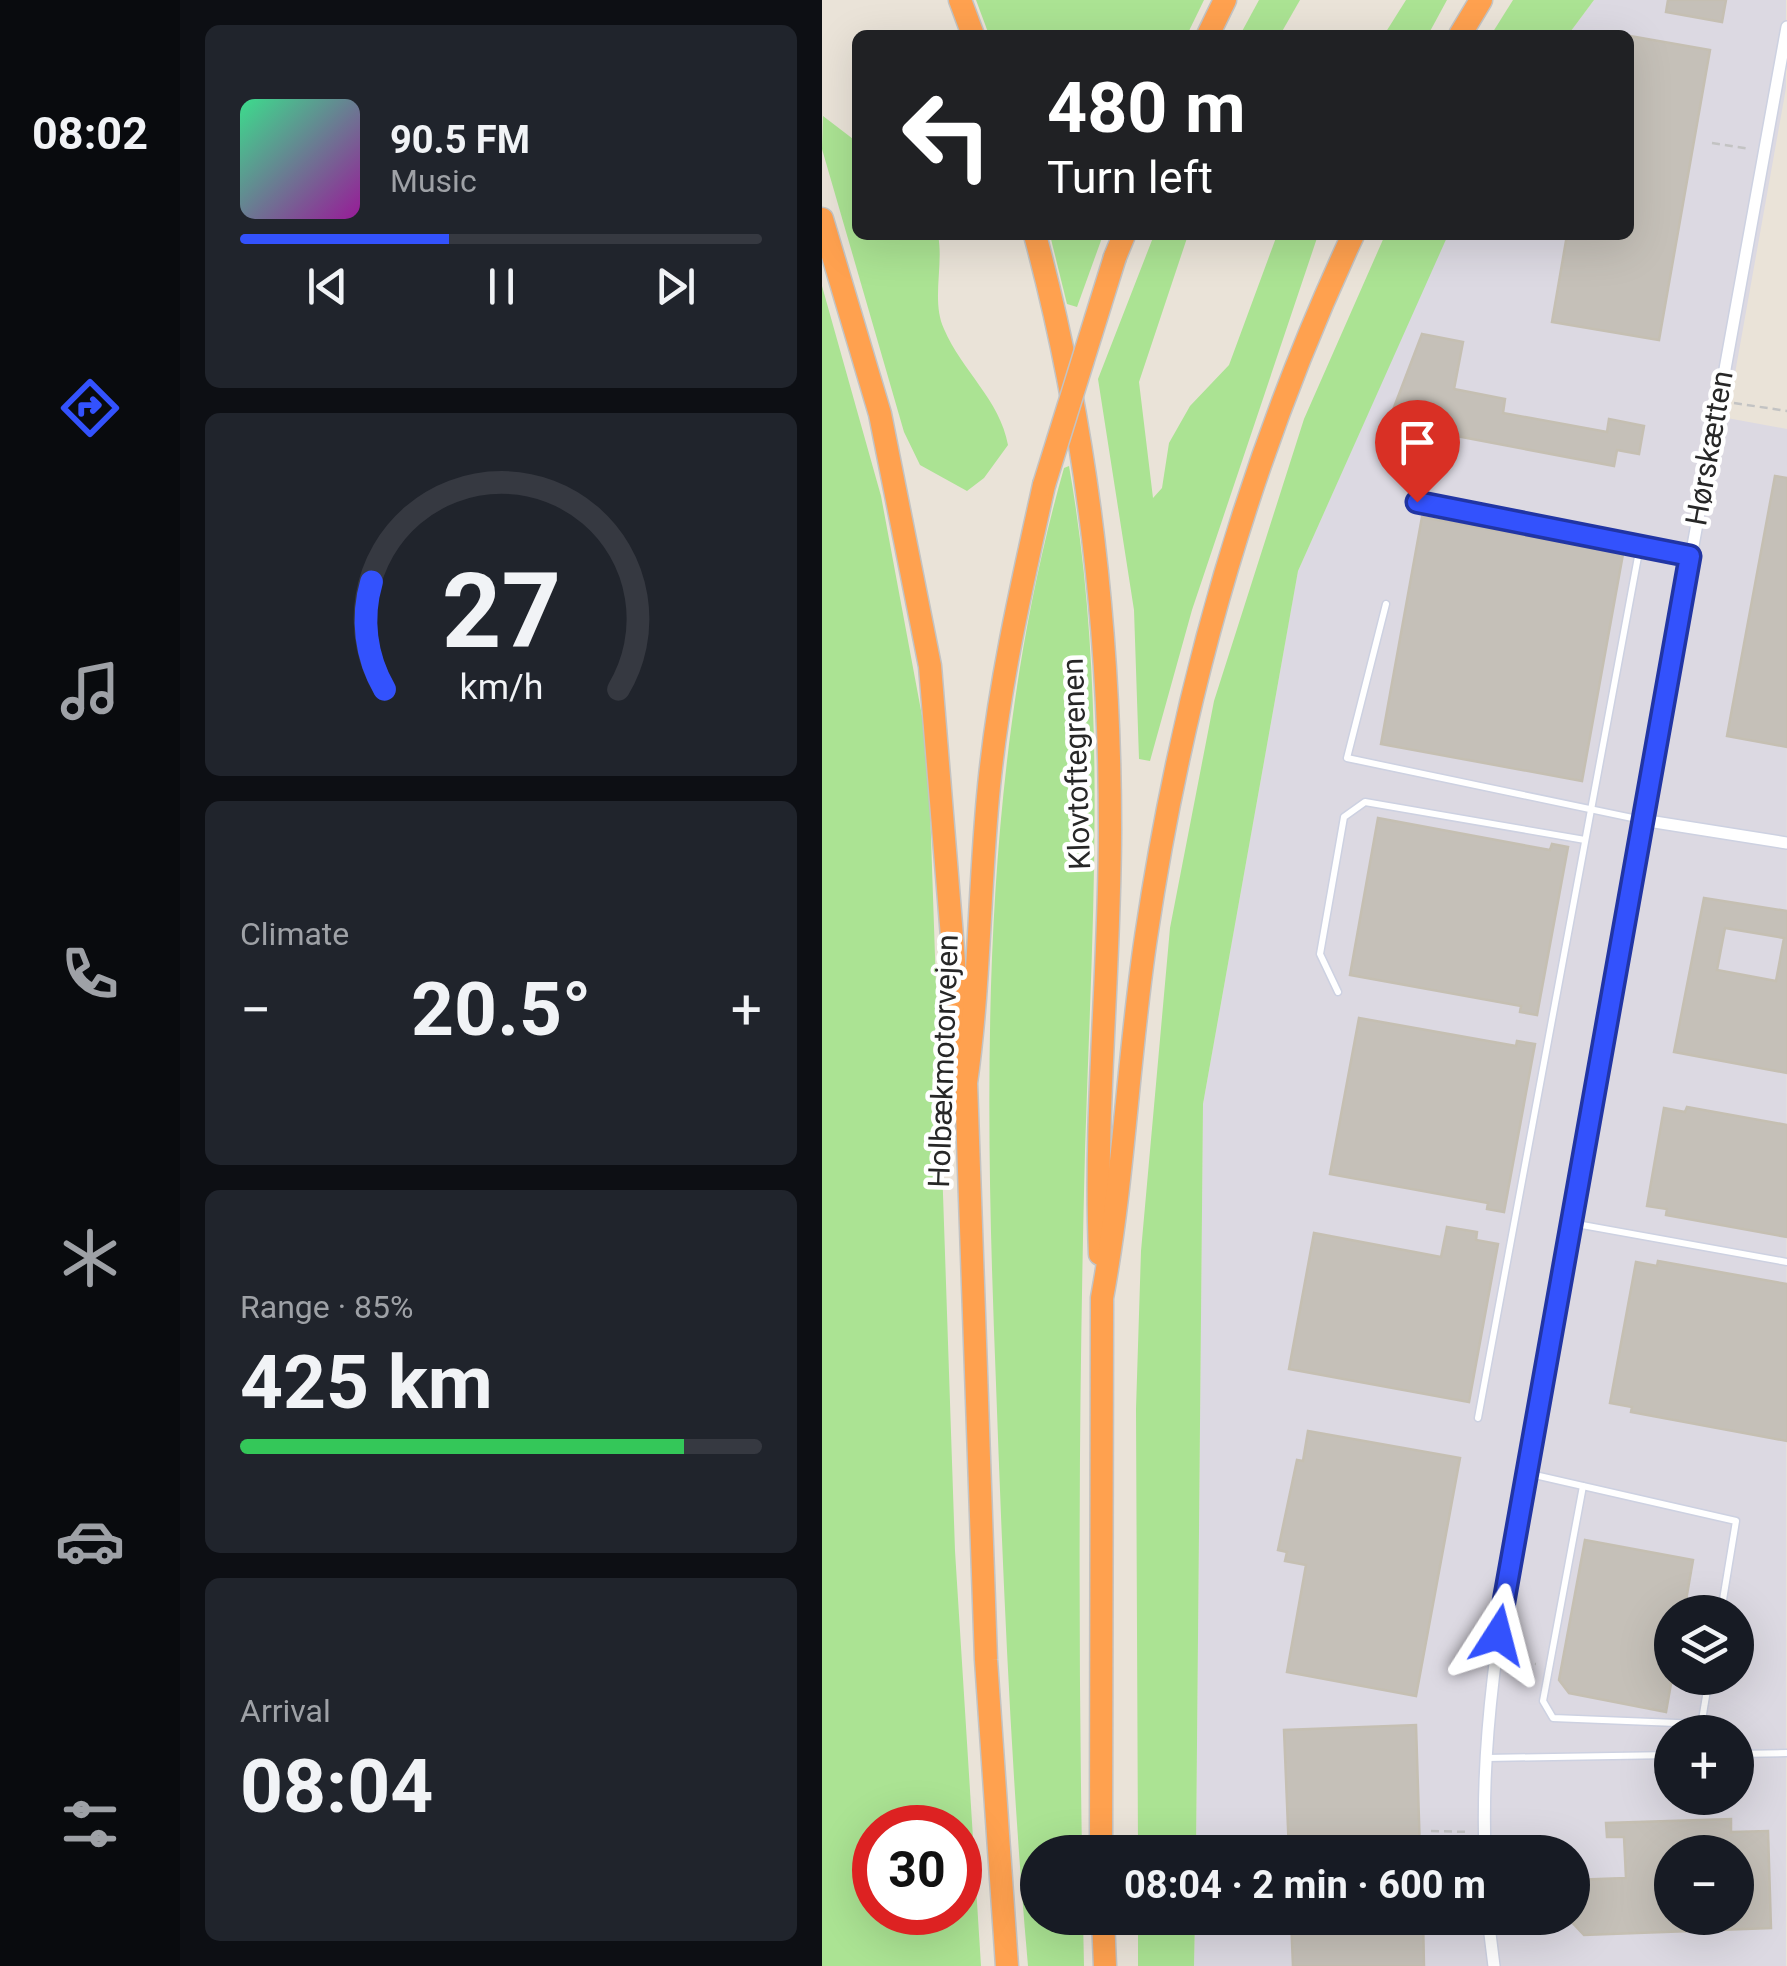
<!DOCTYPE html>
<meta charset="utf-8">
<style>
body{margin:0;font-family:Roboto,sans-serif;background:#20242c;color:#f1f3f6;height:100vh;display:flex;flex-direction:column;font-size:38px;white-space:nowrap}
*{box-sizing:border-box;margin:0}
p{font-size:32px;color:#9ea1a6}
.icon{flex:none;width:55px;height:55px;fill:none;stroke:currentColor;stroke-width:2;stroke-linecap:round;stroke-linejoin:round}
.map{position:relative;flex:1;overflow:hidden}
.sheet{display:flex;flex-direction:column;gap:25px;padding:25px;background:#0d0f14;width:642px}
.sheet>*{flex:none}
.banner{position:absolute;left:30px;top:30px;width:782px;height:210px;border-radius:15px;box-shadow:0 10px 40px #0002;background:#202124;color:#fff;overflow:hidden}
.controls{position:absolute;left:832px;top:1595px;display:grid;gap:20px}
.controls a{display:grid;place-items:center;width:100px;height:100px;border-radius:50%;background:#171b24;box-shadow:0 10px 40px #0002;font-size:50px}
.speed{position:absolute;left:30px;top:1805px;display:flex;gap:20px;font-size:50px;font-weight:700;text-align:center}
.speed>*{display:grid;place-content:center;width:130px;height:130px;border-radius:50%;background:#171b24;box-shadow:0 10px 40px #0002;line-height:1}
.speed .limit{border:15px solid #d22;background:#fff;color:#111}
.pin{position:absolute;display:grid;place-items:center;width:85px;height:85px;color:#fff;margin:-102px -42px;border-radius:50% 50% 50% 0;rotate:-45deg;box-shadow:0 0 10px #0007}
.pin .icon{rotate:45deg}
.me{position:absolute;width:110px;margin:-55px;rotate:9deg;stroke-linejoin:round;filter:drop-shadow(0 0 8px #0008)}
.turn{display:flex;align-items:center;gap:35px;height:210px;padding:0 30px;font-size:45px}
.turn .icon{width:130px;height:130px;stroke-width:2.5}
.turn b{display:block;font-size:70px;line-height:85px}
.big{font-size:75px;font-weight:700;line-height:1.1}
.sheet .card{flex:1;display:flex;flex-direction:column;justify-content:center;gap:15px;min-width:0;padding:0 35px;border-radius:15px;background:#20242c}
.sheet .dial{align-items:center;gap:0}
.dial svg{height:260px;overflow:visible;fill:none;stroke:#363941;stroke-width:7;stroke-linecap:round;text-anchor:middle}
.dial text{fill:#f1f3f6;stroke:none}
.song{display:flex;align-items:center;gap:30px}
.cover{width:120px;height:120px;border-radius:15px;background:linear-gradient(135deg,hsl(150 70% 55%),hsl(300 70% 35%))}
.played{height:10px;border-radius:5px;background:linear-gradient(90deg,#3352fd 40%,#363941 40%)}
.keys{display:flex;justify-content:space-around;direction:ltr}
.heat{display:flex;justify-content:space-between;align-items:center;font-size:55px;direction:ltr}
.charge{height:15px;border-radius:8px;background:linear-gradient(90deg,#34c759 85%,#363941 0)}
.trip{position:absolute;left:198px;top:1835px;width:570px;height:100px;border-radius:50px;background:#171b24;box-shadow:0 10px 40px #0002;font-weight:700;line-height:100px;text-align:center}
main{display:flex;flex:1;min-height:0}
.tabs{display:flex;flex-direction:column;width:180px;justify-content:space-around;align-items:center;background:#090b0e;color:#9ea1a6}
.tabs .icon{width:70px;height:70px}
.tabs .current{color:#3352fd}
.tabs b{font-size:45px;color:#f1f3f6}
.map>svg:first-child{display:block}
.industrial{fill:#dcd9e2;fill-rule:evenodd}
.green{fill:#abe393;fill-rule:evenodd}
.building{fill:#c5c0b8;stroke:#c5bfb2;stroke-width:2.5;fill-rule:evenodd}
.lines{fill:none;stroke-linecap:round;stroke-linejoin:round}
.service-casing{stroke:#cdd1e1;stroke-width:9}
.minor-casing{stroke:#cdd1e1;stroke-width:14}
.motorway-casing{stroke:#c3c3c3;stroke-width:25}
.path{stroke:#c3c3c3;stroke-width:2.5;stroke-dasharray:8 5;stroke-linecap:butt}
.service{stroke:#fff;stroke-width:6}
.minor{stroke:#fff;stroke-width:11}
.motorway{stroke:#ffa14f;stroke-width:22}
.motorway-bridge-casing{stroke:#c3c3c3;stroke-width:25;stroke-linecap:butt}
.motorway-bridge{stroke:#ffa14f;stroke-width:22}
.route-casing{stroke:#2135a4;stroke-width:25}
.route{stroke:#3352fd;stroke-width:18}
.labels{text-anchor:middle;dominant-baseline:central;stroke-width:9;stroke-linejoin:round;paint-order:stroke}
.street-label{font-size:30px;fill:#272727;stroke:#fff}
</style>
<main>
<nav class="tabs">
<b>08:02</b>
<svg class="icon current" aria-label="directions" viewBox="0 0 24 24"><path d="M12 3l9 9-9 9-9-9zM9 14v-3h6M13 9l2 2-2 2"/></svg>
<svg class="icon" aria-label="music" viewBox="0 0 24 24"><path d="M9 18V5l10-2v13"/><circle cx="6" cy="18" r="3"/><circle cx="16" cy="16" r="3"/></svg>
<svg class="icon" aria-label="phone" viewBox="0 0 24 24"><path d="M5 4h4l2 5-3 2q2 4 5 5l2-3 5 2v4C11 20 4 13 5 4z"/></svg>
<svg class="icon" aria-label="climate" viewBox="0 0 24 24"><path d="M12 3v18M4 7l16 10M4 17L20 7"/></svg>
<svg class="icon" aria-label="car" viewBox="0 0 24 24"><path d="M5 17H2v-5l4-1 3-4h7l3 4 3 1v5h-3M9 17h6M6 11h13"/><circle cx="7" cy="17" r="2"/><circle cx="17" cy="17" r="2"/></svg>
<svg class="icon" aria-label="filters" viewBox="0 0 24 24"><path d="M4 7h16M4 17h16"/><circle cx="9" cy="7" r="2"/><circle cx="15" cy="17" r="2"/></svg>
</nav>
<section class="sheet">
<div class="card">
<div class="song"><i class="cover"></i><div><b>90.5 FM</b><p>Music</p></div></div>
<div class="played"></div>
<div class="keys"><svg class="icon" aria-label="previous" viewBox="0 0 24 24"><path d="M18 5L8 12l10 7zM5 5v14"/></svg><svg class="icon" aria-label="pause" viewBox="0 0 24 24"><path d="M8 5v14M16 5v14"/></svg><svg class="icon" aria-label="next" viewBox="0 0 24 24"><path d="M6 5l10 7-10 7zM19 5v14"/></svg></div>
</div>
<div class="card dial"><svg viewBox="0 0 100 80">
<path d="M14 69A42 42 0 1 1 86 69"/>
<path d="M14 69A42 42 0 0 1 10 36" stroke="#3352fd"/>
<text x="50" y="56" font-size="32" font-weight="700">27</text>
<text x="50" y="72" font-size="11">km/h</text>
</svg></div>
<div class="card"><p>Climate</p>
<div class="heat"><a>−</a><b class="big">20.5°</b><a>+</a></div>
</div>
<div class="card"><p>Range · 85%</p><b class="big">425 km</b><div class="charge"></div></div>
<div class="card"><p>Arrival</p><b class="big">08:04</b></div>
</section>
<div class="map">
<svg width="965" height="1966" viewBox="0 0 965 1966">
<rect width="100%" height="100%" fill="#eae3d8"/>
<path class="industrial" d="M772 0H964V88L905 418 965 429 964 1966H372L373 1918H750V1852H374L381 1104 476 571 625 235H808V35H746ZM850 1612H915V1678H850ZM850 1732H915V1798H850ZM850 1852H915V1918H850Z"/>
<g class="green">
<polygon points="154,0 382,0 365,35 167,35"/>
<polygon points="437,0 478,0 458,35 418,35"/>
<polygon points="584,0 625,0 606,35 562,35"/>
<polygon points="691,0 772,0 746,35 669,35"/>
<path d="M1 116 35 142V235H116C122 265 109 301 122 329 140 371 178 400 186 445L162 478 145 491 98 465 82 432 0 149Z"/>
<polygon points="228,235 281,235 255,307 245,304"/>
<polygon points="332,235 366,235 317,382 331,498 340,488 347,443 368,406 407,365 455,235 496,235 370,610 328,761 317,759 312,610 276,379"/>
<polygon points="563,235 626,235 476,571 381,1104 374,1852 316,1852 314,1409 319,1251 348,928 392,701 482,419"/>
<path d="M0 286 59 496 106 748 133 1551 159 1966H0ZM52 1828H138V1912H52Z"/>
<path d="M247 466C287 693 270 922 263 1151 257 1385 256 1618 260 1852H215V1918H261L262 1966H206C189 1773 181 1578 174 1384 162 1076 157 768 242 468Z"/>
<polygon points="316,1918 373,1918 372,1966 316,1966"/>
</g>
<g class="building">
<polygon points="846,0 904,0 900,22 844,12"/>
<polygon points="808,36 888,50 837,340 730,322 745,235 808,235"/>
<polygon points="600,334 641,342 632,389 683,399 681,413 785,432 787,419 822,426 817,454 795,450 792,466 566,423"/>
<polygon points="953,476 965,478 965,747 905,736"/>
<polygon points="600,517 801,554 760,781 559,744"/>
<polygon points="556,818 728,850 730,844 746,847 715,1015 698,1012 699,1006 528,975"/>
<path d="M882 898 965 911V1073L852 1052ZM903 928 962 938 954 981 895 970Z"/>
<polygon points="537,1018 694,1046 695,1041 713,1044 682,1212 665,1209 666,1203 508,1174"/>
<polygon points="865,1107 965,1125 965,1237 844,1215 845,1209 825,1206 842,1108 863,1112"/>
<polygon points="625,1227 655,1232 654,1240 676,1244 647,1402 467,1369 492,1233 619,1257"/>
<polygon points="836,1261 965,1284 965,1441 809,1412 810,1407 788,1403 814,1262 835,1266"/>
<polygon points="486,1431 638,1458 594,1696 465,1672 484,1565 463,1561 465,1552 456,1550 475,1460 481,1461"/>
<polygon points="763,1540 871,1560 862,1612 850,1612 850,1678 844,1712 747,1693 737,1680"/>
<polygon points="594,1725 598,1852 467,1852 462,1730"/>
<path d="M909 1819V1832L946 1831 949 1928 762 1935 746 1918H750V1880L804 1878 802 1837H785L784 1823ZM850 1852H915V1918H850Z"/>
<polygon points="469,1918 601,1918 602,1966 471,1966"/>
</g>
<g class="lines">
<defs>
<g id="service">
<polyline points="595,503 867,556"/>
<polyline points="564,604 525,758 820,820"/>
<polyline points="516,992 498,954 522,817 543,802 763,840"/>
<polyline points="749,1223 965,1262"/>
<polyline points="656,1418 818,546"/>
<polyline points="704,1473 914,1521 899,1612"/>
<polyline points="761,1486 721,1701 731,1718 879,1724"/>
<polyline points="878,1732 887,1678"/>
<polyline points="915,1754 965,1753"/>
<polyline points="665,1758 850,1755"/>
</g>
<g id="minor">
<polyline points="820,820 965,843"/>
<path d="M663 1852C658 1725 682 1598 703 1473L965 27"/>
<polyline points="666,1918 672,1966"/>
</g>
<g id="motorway">
<polyline points="138,0 151,35"/>
<polyline points="386,35 403,0"/>
<polyline points="638,35 659,0"/>
<polyline points="0,219 58,414 108,666 140,1060"/>
<path d="M213 235C265 428 288 630 288 829 288 971 272 1113 278 1254"/>
<polyline points="293,257 302,235"/>
<path d="M279 1852 280 1298C302 1179 306 1057 324 937 360 694 427 458 531 235"/>
<polyline points="281,1918 283,1966"/>
<path d="M185 1966 164 1660 144 1083C158 985 157 885 167 786 177 684 200 584 222 485"/>
</g>
</defs>
<use href="#service" class="service-casing"/>
<use href="#minor" class="minor-casing"/>
<use href="#motorway" class="motorway-casing"/>
<g class="path">
<polyline points="890,143 928,149"/>
<polyline points="912,403 965,411"/>
<polyline points="687,1661 714,1664"/>
<polyline points="609,1831 648,1832"/>
</g>
<use href="#service" class="service"/>
<use href="#minor" class="minor"/>
<use href="#motorway" class="motorway"/>
<defs>
<polyline id="motorway-bridge" points="222,485 293,257"/>
</defs>
<use href="#motorway-bridge" class="motorway-bridge-casing"/>
<use href="#motorway-bridge" class="motorway-bridge"/>
</g>
<g class="lines">
<defs>
<polyline id="route" points="595,502 868,556 676,1635"/>
</defs>
<use href="#route" class="route-casing"/>
<use href="#route" class="route"/>
</g>
<g class="labels">
<g class="street-label">
<text transform="translate(887 448) rotate(-80)">Hørskætten</text>
<text transform="translate(254 764) rotate(-92)">Klovtoftegrenen</text>
<text transform="translate(121 1061) rotate(-88)">Holbækmotorvejen</text>
</g>
</g>
</svg>
<div class="controls">
<a><svg class="icon" aria-label="layers" viewBox="0 0 24 24"><path d="M12 4l9 5-9 5-9-5zM3 14l9 5 9-5"/></svg></a>
<a>+</a>
<a>−</a>
</div>
<div class="speed"><div class="limit">30</div></div>
<div class="pin" style="left:595px;top:502px;background:#d93025"><svg class="icon" aria-label="arrive" viewBox="0 0 24 24"><path d="M6 21V4h12l-3 4 3 4H6"/></svg></div>
<svg class="me" style="left:676px;top:1635px" viewBox="-20 -20 40 40"><path d="M0-17L14 15 0 8-14 15z" fill="#3352fd" stroke="#fff" stroke-width="4"/></svg>
<div class="trip">08:04 · 2 min · 600 m</div>
<div class="banner">
<div class="turn"><svg class="icon" aria-label="left" viewBox="0 0 24 24"><path d="M17 20v-9H6M10 6l-5 5 5 5"/></svg><div><b>480 m</b>Turn left</div></div>
</div>
</div>
</main>
